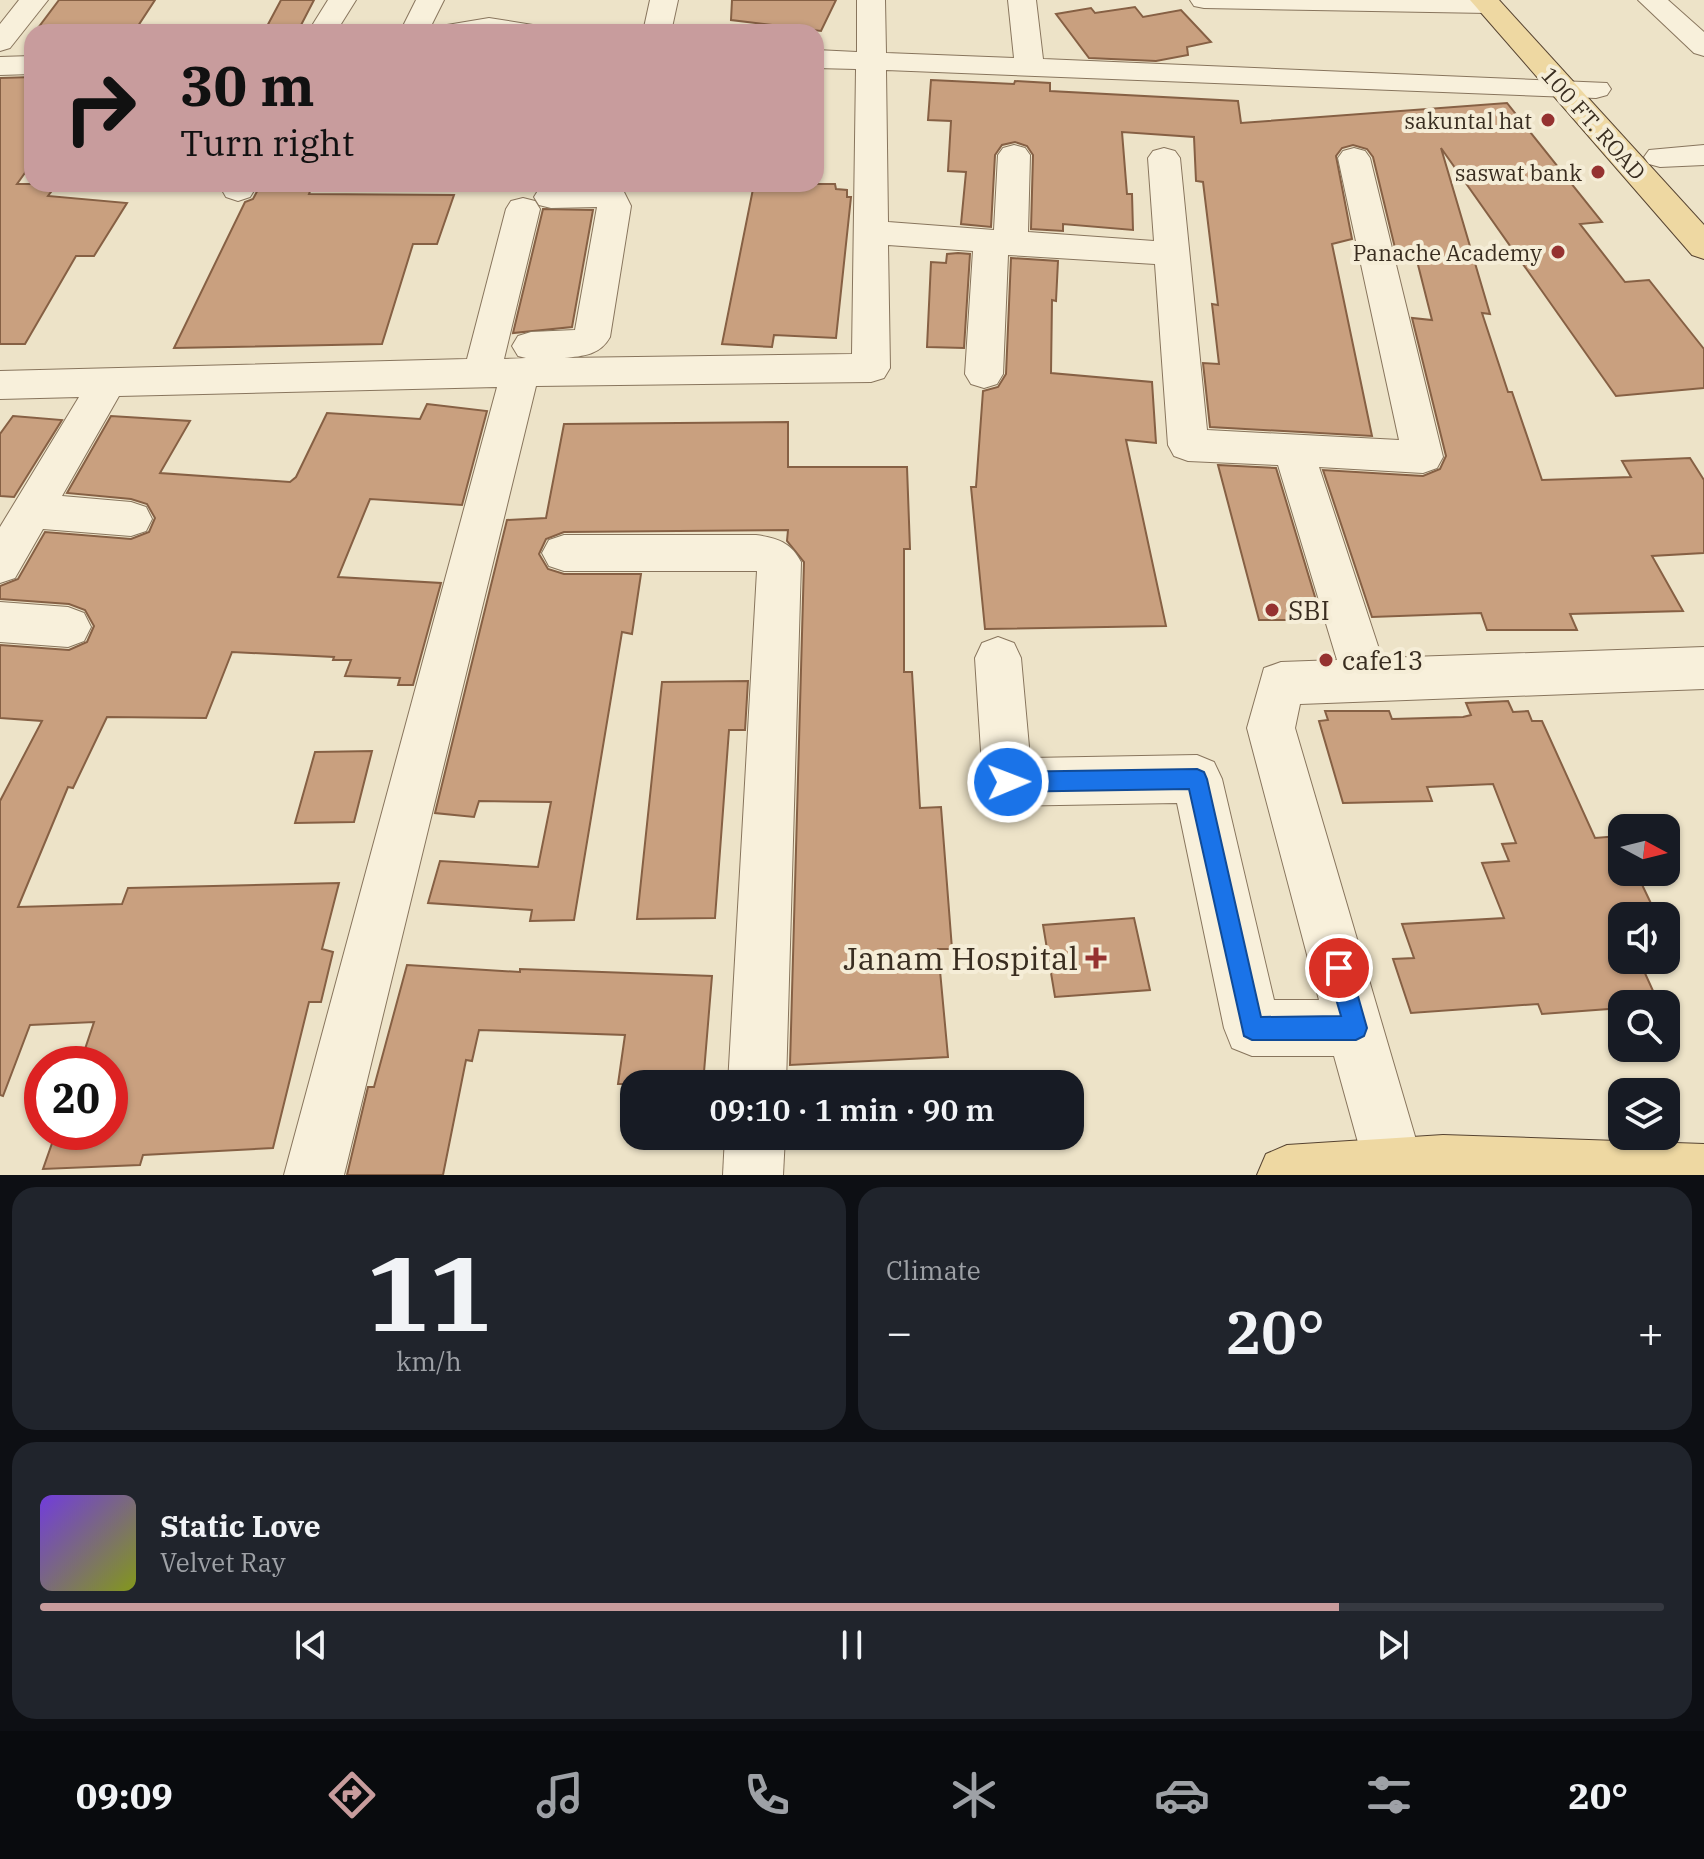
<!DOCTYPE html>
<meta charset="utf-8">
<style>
body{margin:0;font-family:"IBM Plex Serif",serif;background:#20242c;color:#f1f3f6;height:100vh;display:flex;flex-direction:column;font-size:30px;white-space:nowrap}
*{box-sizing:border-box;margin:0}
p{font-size:26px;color:#9ea1a6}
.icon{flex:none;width:44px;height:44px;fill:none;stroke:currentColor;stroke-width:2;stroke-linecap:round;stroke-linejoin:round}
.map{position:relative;height:1175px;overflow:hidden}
.drawer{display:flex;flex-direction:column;gap:12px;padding:12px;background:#0d0f14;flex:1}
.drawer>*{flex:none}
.hud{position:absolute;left:24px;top:24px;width:800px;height:168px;border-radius:24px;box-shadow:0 2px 6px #0004;background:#c89c9d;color:#111;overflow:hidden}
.needle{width:52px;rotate:97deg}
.controls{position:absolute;left:1608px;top:814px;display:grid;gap:16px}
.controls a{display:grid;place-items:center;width:72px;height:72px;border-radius:16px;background:#171b24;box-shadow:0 2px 6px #0004;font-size:40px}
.speed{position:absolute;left:24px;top:1046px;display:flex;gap:16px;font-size:40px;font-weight:700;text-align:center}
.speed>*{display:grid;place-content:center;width:104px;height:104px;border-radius:50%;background:#171b24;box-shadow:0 2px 6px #0004;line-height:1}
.speed .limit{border:12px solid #d22;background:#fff;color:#111}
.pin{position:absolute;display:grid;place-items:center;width:68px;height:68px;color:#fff;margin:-34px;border:4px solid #fff;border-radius:50%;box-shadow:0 2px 8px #0007}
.me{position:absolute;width:88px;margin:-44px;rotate:89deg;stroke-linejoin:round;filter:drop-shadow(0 0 6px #0008)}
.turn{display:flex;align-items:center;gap:28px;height:168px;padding:0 24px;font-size:36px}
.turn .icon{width:104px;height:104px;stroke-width:2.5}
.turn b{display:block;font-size:56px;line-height:68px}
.big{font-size:60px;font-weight:600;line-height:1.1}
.drawer .widget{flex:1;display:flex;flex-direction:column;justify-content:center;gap:12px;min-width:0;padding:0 28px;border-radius:24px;background:#20242c}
.drawer .dial{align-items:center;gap:0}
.dial b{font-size:104px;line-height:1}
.song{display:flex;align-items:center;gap:24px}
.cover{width:96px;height:96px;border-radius:12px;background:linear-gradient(135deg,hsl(260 70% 55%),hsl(70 70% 35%))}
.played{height:8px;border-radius:4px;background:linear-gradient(90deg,#c89c9d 80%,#363941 80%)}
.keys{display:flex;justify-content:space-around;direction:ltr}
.heat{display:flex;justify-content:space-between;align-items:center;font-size:44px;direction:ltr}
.drawer .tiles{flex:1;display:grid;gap:12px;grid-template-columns:1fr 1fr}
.widget:last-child{grid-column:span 2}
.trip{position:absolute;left:620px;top:1070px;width:464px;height:80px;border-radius:24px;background:#171b24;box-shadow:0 2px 6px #0004;font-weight:600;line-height:80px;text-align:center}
.dock{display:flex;height:128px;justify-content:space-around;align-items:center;background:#090b0e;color:#9ea1a6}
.dock .icon{width:56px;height:56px}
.dock .on{color:#c89c9d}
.dock b{font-size:36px;color:#f1f3f6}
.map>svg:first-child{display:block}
.building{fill:#c9a07f;stroke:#866044;stroke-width:2}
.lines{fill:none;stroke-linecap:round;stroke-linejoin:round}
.minor-casing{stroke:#88755d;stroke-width:2}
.major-casing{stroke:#564331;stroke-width:2}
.minor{fill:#f8f0db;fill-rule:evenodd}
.major{fill:#eed8a2;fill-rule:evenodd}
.route{fill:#1a73e8;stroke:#114b97;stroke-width:2}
.poi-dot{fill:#953230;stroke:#f5edd7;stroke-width:3}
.labels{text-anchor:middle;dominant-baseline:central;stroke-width:8;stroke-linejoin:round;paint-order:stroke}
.far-poi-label{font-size:22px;fill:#392d20;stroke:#f5edd7;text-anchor:end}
.far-street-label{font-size:22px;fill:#392d20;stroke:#f5edd7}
.poi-label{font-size:26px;fill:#392d20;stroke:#f5edd7;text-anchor:start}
.near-poi-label{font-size:32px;fill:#392d20;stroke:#f5edd7;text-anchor:end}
</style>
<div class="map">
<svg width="1704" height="1175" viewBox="0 0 1704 1175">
<rect width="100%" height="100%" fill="#ede3c8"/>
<g class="building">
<polygon points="59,0 155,0 134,32 35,32"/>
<polygon points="281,0 314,0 299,29 265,30"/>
<polygon points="732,0 836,0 821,31 731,20"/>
<polygon points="1135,7 1143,17 1181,10 1211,42 1187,47 1188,55 1156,61 1089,58 1056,14 1091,8 1095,13"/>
<polygon points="32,77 32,163 17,184 57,184 48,196 127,203 94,256 76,256 25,344 0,344 0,78"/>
<polygon points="931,80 1014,84 1015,81 1050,83 1050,91 1238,101 1241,123 1507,103 1602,222 1580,224 1625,282 1649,280 1704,349 1704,388 1616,396 1441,148 1490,314 1482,313 1508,392 1512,392 1542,480 1631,477 1622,461 1690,458 1704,480 1704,553 1652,556 1683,611 1570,614 1577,630 1487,630 1481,613 1372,617 1323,470 1423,476 1440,469 1446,456 1412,318 1432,320 1415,253 1395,248 1373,157 1367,149 1353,145 1342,148 1336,156 1352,239 1332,244 1372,436 1210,427 1203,363 1219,364 1212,304 1218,305 1203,182 1196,181 1194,137 1122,132 1127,194 1132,194 1133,230 1063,224 1063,231 1031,229 1033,155 1027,146 1015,142 1002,145 995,155 991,227 961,224 966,172 948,171 951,121 928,120"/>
<polygon points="261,184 313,184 309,194 454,195 437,244 413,244 382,344 174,348 245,202 253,199"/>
<polygon points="754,184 835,184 836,189 847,190 847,197 851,197 836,338 774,335 772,347 722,344"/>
<polygon points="543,209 593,210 572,327 513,333"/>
<polygon points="958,253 970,254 964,348 927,347 931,262 946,263 947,254"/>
<polygon points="1011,258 1058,261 1056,301 1052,300 1051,373 1152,382 1156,443 1126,440 1166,626 985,629 971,487 976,487 983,391 998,387 1006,374"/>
<polygon points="427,404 487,411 462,505 370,499 338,577 441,583 413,685 398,685 400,678 345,676 351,660 333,660 334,657 232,652 206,718 107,717 73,788 68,787 18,907 122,904 128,888 339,883 322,949 333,952 321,1002 309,1002 273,1148 143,1155 140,1165 43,1169 56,1132 110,1132 110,1064 80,1064 94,1022 30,1025 3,1096 0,1095 0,801 42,721 0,718 0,645 69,650 87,642 94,626 85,610 69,604 0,599 0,586 18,579 45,532 131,539 149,532 155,518 147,504 131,499 67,493 111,416 190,421 160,473 290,482 296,477 327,413 420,419"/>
<polygon points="13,416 62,420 14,497 0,496 0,434"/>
<polygon points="788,422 788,467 907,467 910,549 904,549 904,672 912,672 920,808 941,807 952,949 938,949 948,1057 790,1065 804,562 787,541 788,530 564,532 546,539 539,554 548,569 564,574 641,574 632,634 622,632 574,920 530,921 532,910 428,903 440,861 538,867 551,802 479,801 474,817 435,813 507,520 546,518 564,424"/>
<polygon points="1218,465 1276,468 1322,620 1259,620"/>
<polygon points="748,681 745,730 729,730 715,918 637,919 662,682"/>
<polygon points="1508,701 1513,712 1528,711 1532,721 1542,721 1595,838 1619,836 1622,843 1622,872 1636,872 1657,916 1622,916 1622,960 1639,960 1659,1004 1622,1004 1622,1008 1542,1014 1538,1004 1411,1013 1393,959 1414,958 1402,924 1504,918 1482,863 1509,861 1502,844 1516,843 1493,784 1427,787 1432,801 1343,803 1319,721 1328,720 1325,711 1389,711 1392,719 1463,717 1471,715 1466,703"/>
<polygon points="372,751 354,822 295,823 315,752"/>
<polygon points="1134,918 1150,990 1055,997 1043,925"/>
<polygon points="407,965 520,972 520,969 712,976 703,1084 618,1084 625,1035 479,1030 472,1061 466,1060 443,1175 347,1175 368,1087 374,1087"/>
</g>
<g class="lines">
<defs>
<g id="minor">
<polygon points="19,0 48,0 10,48 0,51 0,24"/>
<polygon points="328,0 356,0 336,32 308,32"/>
<polygon points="416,0 444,0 428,32 400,32"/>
<polygon points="650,0 678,0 671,32 643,32"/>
<path d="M857 0H885L886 53 1014 58 1008 0H1036L1043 59 1607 83 1611 89 1607 95 1596 98 886 70 888 222 994 230 998 155 1003 148 1014 145 1025 148 1030 155 1028 232 1154 241 1148 158 1153 151 1164 148 1175 151 1180 158 1207 430 1399 440 1338 158 1343 151 1354 148 1365 151 1370 158 1443 457 1437 468 1423 473 1319 467 1382 658 1704 647V689L1300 704 1295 728 1424 1167 1421 1175H1367L1334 1056H1252L1232 1048 1224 1028 1177 803 1008 806 991 799 983 782 975 658 982 643 998 637 1014 643 1021 658 1030 758 1197 755 1214 762 1222 779 1274 1000H1319L1247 728 1264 668 1281 662 1337 660 1278 465 1188 461 1174 456 1168 445 1155 264 1008 255 1003 374 997 384 984 388 971 384 965 374 973 251 888 245 890 368 884 378 871 382 536 386 344 1175H284L497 387 119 396 62 496 131 502 146 507 152 519 146 531 131 536 43 529 15 578 0 583V527L79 397 0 399V371L467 359 506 209 511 201 523 198 535 201 540 209 504 359 526 358 518 356 512 346 518 336 531 332 575 330 597 207 551 208 539 205 534 197 539 189C564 183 598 182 623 190L631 206 610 337C600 355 584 356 564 358L852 354 856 69 816 68V50L857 52Z"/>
<polygon points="1190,0 1498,0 1502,5 1498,11 1488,13 1204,8 1194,6"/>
<polygon points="1638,0 1668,0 1704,32 1704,56 1694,53"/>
<polygon points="489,18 539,26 543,32 437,32 441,26"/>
<polygon points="32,56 32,74 0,75 0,57"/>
<polygon points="1704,145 1704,165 1660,167 1649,164 1644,157 1649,150"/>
<polygon points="225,184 258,184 250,197 238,201 226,197 222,190"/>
<path d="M564 535H756C777 538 791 542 801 562L786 1084H728L757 571H564L549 566 542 553 549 540Z"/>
<polygon points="0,602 68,607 84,613 91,627 84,641 68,647 0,642"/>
<polygon points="725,1136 785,1136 783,1175 723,1175"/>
</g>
<g id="major">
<polygon points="1470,0 1499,0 1704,225 1704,259 1692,255"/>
<polygon points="1443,1135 1704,1144 1704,1175 1257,1175 1266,1154 1287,1145"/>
</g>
</defs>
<use href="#minor" class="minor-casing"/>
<use href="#major" class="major-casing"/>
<use href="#minor" class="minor"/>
<use href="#major" class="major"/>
</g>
<polygon class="route" points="1197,769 1204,772 1207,779 1261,1017 1341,1016 1327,968 1331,960 1339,957 1347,960 1350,968 1367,1028 1364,1036 1356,1040 1252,1040 1244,1036 1189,789 1008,792 1001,789 998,782 1001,775 1008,772"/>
<g class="poi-dot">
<circle cx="1548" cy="120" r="8"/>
<circle cx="1598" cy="172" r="8"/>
<circle cx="1558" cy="252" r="8"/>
<circle cx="1272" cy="610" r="8"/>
<circle cx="1326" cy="660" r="8"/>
<path d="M1092 946h8v8h8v8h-8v8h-8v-8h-8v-8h8z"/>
</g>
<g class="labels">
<g class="far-poi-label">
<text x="1532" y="120">sakuntal hat</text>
<text x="1582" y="172">saswat bank</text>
<text x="1542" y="252">Panache Academy</text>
</g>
<g class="far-street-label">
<text transform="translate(1594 123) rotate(48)">100 FT. ROAD</text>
</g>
<g class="poi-label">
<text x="1288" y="610">SBI</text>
<text x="1342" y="660">cafe13</text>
</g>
<g class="near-poi-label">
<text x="1078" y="958">Janam Hospital</text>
</g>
</g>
</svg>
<div class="controls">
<a><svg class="needle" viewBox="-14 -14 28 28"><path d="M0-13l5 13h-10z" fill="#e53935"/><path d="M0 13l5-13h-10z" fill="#9ea1a6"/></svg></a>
<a><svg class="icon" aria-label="sound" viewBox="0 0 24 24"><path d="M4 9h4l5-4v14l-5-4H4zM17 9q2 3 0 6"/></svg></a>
<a><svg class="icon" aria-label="search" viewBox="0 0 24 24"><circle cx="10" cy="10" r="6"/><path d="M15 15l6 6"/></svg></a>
<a><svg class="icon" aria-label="layers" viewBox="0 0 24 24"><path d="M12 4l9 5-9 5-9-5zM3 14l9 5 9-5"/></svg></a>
</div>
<div class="speed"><div class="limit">20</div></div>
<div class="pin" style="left:1339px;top:968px;background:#d93025"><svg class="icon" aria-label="arrive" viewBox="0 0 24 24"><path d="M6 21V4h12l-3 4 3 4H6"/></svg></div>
<svg class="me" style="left:1008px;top:782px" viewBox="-20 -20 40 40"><circle r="17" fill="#1a73e8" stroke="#fff" stroke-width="3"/><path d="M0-11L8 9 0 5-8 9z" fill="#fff"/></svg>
<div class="trip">09:10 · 1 min · 90 m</div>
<div class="hud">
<div class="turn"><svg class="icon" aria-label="right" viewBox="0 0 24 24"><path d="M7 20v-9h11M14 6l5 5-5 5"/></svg><div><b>30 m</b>Turn right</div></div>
</div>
</div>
<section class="drawer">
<div class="tiles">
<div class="widget dial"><b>11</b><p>km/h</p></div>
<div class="widget"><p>Climate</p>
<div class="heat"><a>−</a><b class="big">20°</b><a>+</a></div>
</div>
<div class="widget">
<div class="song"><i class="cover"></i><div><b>Static Love</b><p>Velvet Ray</p></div></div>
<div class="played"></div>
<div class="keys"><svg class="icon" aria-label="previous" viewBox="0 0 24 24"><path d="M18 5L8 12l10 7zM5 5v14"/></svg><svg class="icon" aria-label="pause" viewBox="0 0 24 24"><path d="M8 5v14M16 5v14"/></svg><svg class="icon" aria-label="next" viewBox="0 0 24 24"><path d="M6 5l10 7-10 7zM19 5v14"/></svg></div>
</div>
</div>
</section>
<nav class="dock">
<b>09:09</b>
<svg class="icon on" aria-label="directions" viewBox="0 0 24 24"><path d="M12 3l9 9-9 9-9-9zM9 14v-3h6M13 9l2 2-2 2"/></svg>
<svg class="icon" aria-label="music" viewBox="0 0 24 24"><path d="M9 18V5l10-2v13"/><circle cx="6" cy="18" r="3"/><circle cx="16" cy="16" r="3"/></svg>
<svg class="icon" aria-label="phone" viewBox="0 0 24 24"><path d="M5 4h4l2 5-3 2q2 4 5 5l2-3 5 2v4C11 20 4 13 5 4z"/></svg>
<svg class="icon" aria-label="climate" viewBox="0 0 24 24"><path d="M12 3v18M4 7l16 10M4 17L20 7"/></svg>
<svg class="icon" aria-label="car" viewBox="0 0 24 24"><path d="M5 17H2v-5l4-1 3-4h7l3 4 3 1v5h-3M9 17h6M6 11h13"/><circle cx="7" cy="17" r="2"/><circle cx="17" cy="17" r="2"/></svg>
<svg class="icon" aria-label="filters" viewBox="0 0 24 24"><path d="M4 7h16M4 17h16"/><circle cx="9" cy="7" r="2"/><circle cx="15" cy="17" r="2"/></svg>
<b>20°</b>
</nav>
